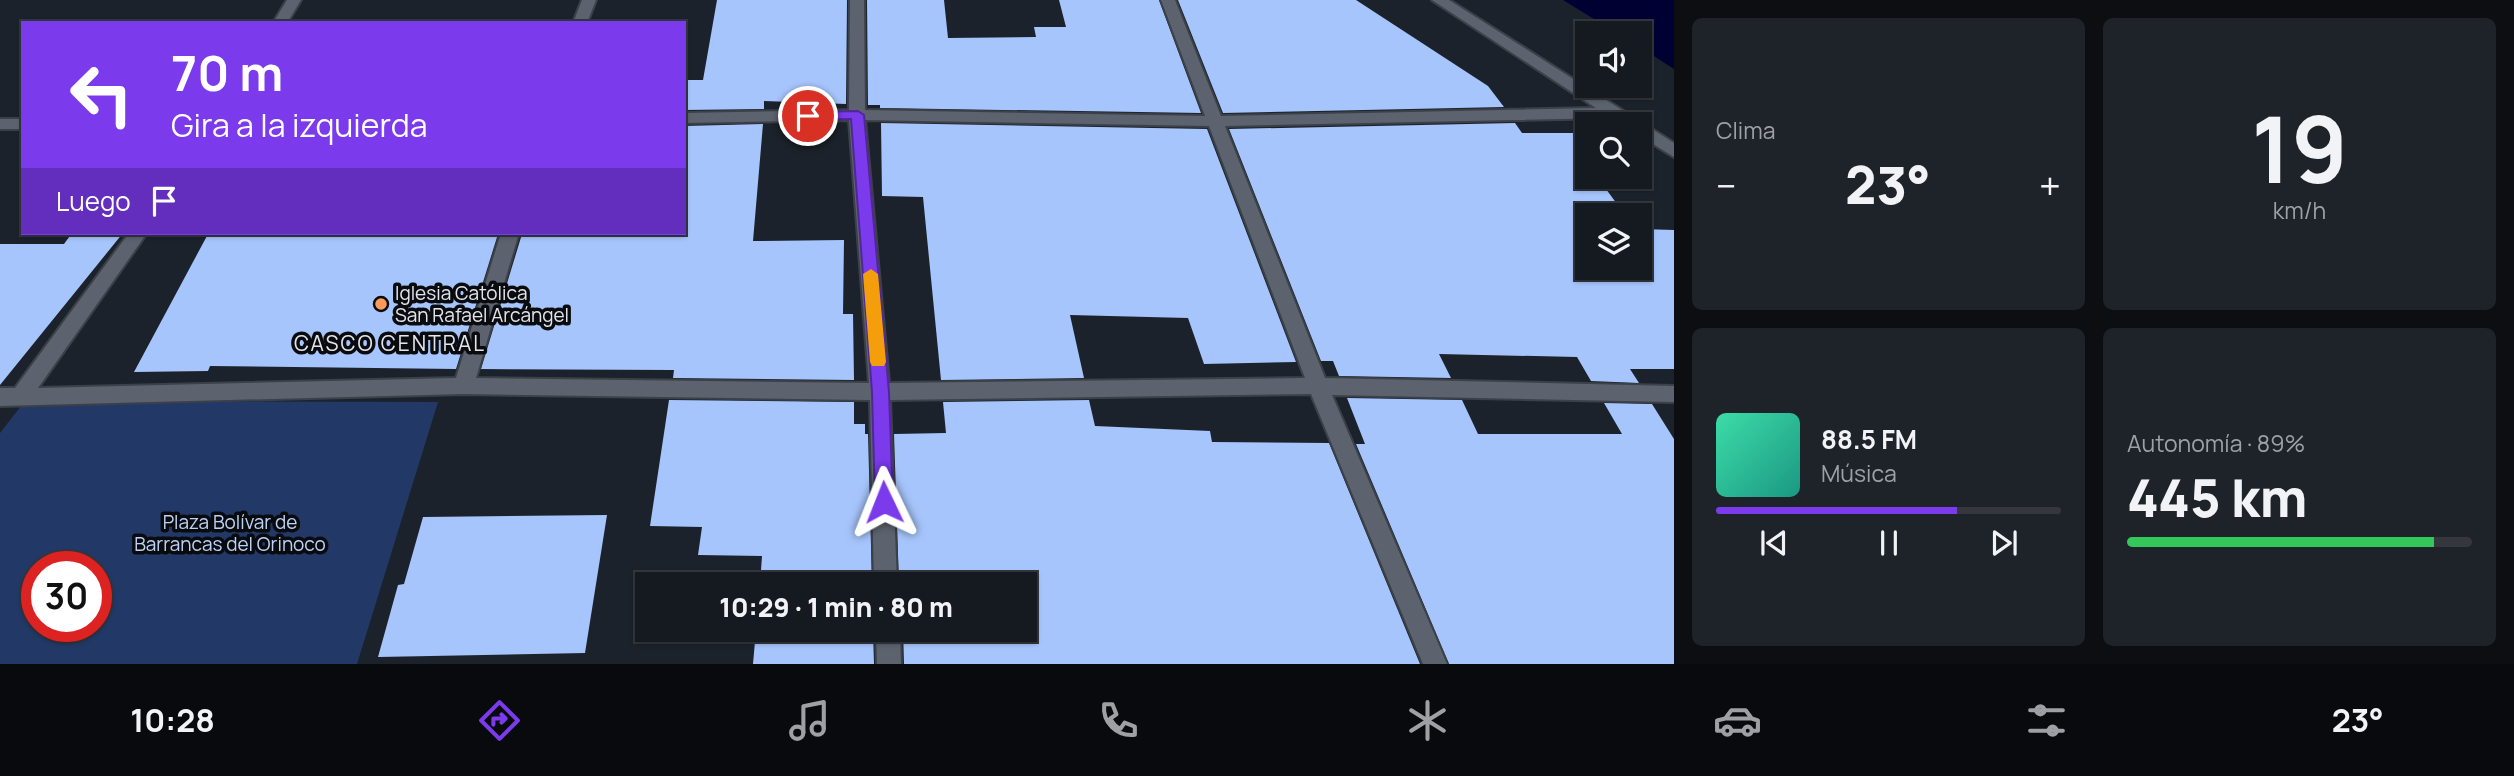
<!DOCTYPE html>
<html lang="es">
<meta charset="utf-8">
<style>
body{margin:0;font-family:Manrope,sans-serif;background:#1e2329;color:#f1f3f6;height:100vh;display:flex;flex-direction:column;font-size:26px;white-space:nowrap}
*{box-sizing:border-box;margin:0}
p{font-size:23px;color:#9da1a5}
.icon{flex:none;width:38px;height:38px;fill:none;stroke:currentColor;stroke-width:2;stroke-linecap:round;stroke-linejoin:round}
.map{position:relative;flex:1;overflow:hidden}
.panel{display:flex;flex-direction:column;gap:18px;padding:18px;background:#0c0e12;width:840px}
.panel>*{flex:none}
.guide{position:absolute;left:21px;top:21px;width:665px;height:214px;border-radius:0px;box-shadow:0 2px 5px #0004,0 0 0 2px #34383e;background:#7c3aed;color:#fff;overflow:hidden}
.buttons{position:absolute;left:1575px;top:21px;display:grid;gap:14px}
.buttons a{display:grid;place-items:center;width:77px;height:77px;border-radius:0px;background:#151a20;box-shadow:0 2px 5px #0004,0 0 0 2px #34383e;font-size:35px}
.speed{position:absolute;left:21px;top:551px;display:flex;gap:14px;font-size:35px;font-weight:700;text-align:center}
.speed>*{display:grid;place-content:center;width:91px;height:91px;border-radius:50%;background:#151a20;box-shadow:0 2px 5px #0004,0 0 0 2px #34383e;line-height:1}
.speed .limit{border:10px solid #d22;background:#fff;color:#111}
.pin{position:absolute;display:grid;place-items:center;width:60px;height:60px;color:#fff;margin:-30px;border:4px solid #fff;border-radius:50%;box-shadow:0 2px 7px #0007}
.me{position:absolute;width:77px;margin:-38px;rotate:358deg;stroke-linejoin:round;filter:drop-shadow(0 0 5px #0008)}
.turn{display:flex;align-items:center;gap:24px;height:147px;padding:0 35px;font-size:32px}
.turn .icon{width:91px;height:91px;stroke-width:2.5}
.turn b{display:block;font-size:49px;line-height:60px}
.then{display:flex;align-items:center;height:66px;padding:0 35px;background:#0003;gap:14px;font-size:26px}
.big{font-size:52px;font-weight:800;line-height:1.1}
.panel .widget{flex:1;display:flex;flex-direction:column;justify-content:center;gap:10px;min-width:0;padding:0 24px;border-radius:10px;background:#1e2329}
.panel .dial{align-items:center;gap:0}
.dial b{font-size:91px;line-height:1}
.song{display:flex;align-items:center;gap:21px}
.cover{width:84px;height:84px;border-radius:10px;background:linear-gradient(135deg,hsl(160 70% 55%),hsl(170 70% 35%))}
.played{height:7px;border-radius:4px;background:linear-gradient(90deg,#7c3aed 70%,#34383e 70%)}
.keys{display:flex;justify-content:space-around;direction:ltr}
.heat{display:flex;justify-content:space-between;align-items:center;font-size:38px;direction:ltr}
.charge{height:10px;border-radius:5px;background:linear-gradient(90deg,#34c759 89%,#34383e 0)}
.panel .tiles{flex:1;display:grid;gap:18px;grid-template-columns:repeat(2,1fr)}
.trip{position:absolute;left:635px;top:572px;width:402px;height:70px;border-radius:0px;background:#151a20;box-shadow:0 2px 5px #0004,0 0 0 2px #34383e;font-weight:800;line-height:70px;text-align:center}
.tab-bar{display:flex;height:112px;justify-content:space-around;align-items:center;background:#080a0d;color:#9da1a5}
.tab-bar .icon{width:49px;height:49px}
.tab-bar .on{color:#7c3aed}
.tab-bar b{font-size:32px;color:#f1f3f6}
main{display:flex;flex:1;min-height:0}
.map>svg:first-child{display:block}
.green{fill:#223967;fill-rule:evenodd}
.water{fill:#003}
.building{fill:#a6c5fc}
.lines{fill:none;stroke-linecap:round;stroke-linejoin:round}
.minor-casing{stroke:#3c4048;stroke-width:4}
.minor{fill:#5c636e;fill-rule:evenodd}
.route{fill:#7c3aed;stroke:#51269a;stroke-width:2}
.slow{fill:#f59e0b}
.poi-dot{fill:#ff9b5a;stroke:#090b0f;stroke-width:2.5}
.labels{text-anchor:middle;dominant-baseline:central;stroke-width:7;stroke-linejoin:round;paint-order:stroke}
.poi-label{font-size:19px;fill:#e2e6ec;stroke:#090b0f;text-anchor:start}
.park-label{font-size:19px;fill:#bdd2f5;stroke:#090b0f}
.neighbourhood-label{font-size:21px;letter-spacing:2px;fill:#e2e6ec;stroke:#090b0f}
</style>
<main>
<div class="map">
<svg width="1674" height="664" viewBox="0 0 1674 664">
<rect width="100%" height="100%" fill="#1c222b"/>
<path class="green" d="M25 401 438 402 357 664H0V433ZM37 567H96V626H37Z"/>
<polygon class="water" points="1563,0 1674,0 1674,69 1640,47 1640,33 1617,33"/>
<g class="building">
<polygon points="717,0 847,0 846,104 764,101 764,109 684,110 684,80 703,80"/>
<polygon points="867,0 944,0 948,38 1036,37 1034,27 1066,27 1059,0 1159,0 1201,113 880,108 880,105 868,105"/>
<polygon points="1178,0 1356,0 1488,86 1504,107 1223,113"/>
<polygon points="881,123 1207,129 1296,362 1204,364 1188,318 1070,315 1084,378 941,380 923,197 882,196"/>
<polygon points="1515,123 1522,133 1587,133 1587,190 1606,189 1625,215 1587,215 1587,268 1640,268 1640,229 1674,230 1674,369 1630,369 1639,383 1591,381 1577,357 1439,354 1451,378 1339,376 1333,361 1321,361 1229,129"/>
<polygon points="763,124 753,241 844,240 843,314 853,314 854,380 673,378 674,370 481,369 522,234 684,233 684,126"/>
<polygon points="72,233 123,233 0,385 0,244 64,244"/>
<polygon points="208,234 498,234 456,369 210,366 208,371 134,372"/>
<polygon points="1347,398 1462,400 1478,434 1622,434 1604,403 1652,404 1674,439 1674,664 1449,664 1356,444 1365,444"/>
<polygon points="669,400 854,402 854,424 865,424 865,434 868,434 872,584 760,584 762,556 698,555 702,527 650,526"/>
<polygon points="1089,400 1095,426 1210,431 1212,442 1329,443 1420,664 904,664 903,630 1026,630 1026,584 899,584 894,434 946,433 943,402"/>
<polygon points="607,515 585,653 378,657 398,585 404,584 423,517"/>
<polygon points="756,630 873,630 874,664 753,664"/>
</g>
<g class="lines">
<defs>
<g id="minor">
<polygon points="287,0 301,0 287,23 273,23"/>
<polygon points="582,0 596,0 587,23 573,23"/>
<path d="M850 0H864L865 110 1205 116 1161 0H1175L1221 116 1596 108 1432 0H1449L1674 143V157L1640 136V124H1621L1612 118 1225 126 1325 378 1674 386V402L1332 395 1447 664H1423L1311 394 890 400 897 584H874L870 400 463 394 0 406V388H15L129 233H147L38 388 456 378 501 233H519L476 378 869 383 849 120 684 123V113L849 110ZM865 120 1209 126 1305 378 889 383Z"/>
<rect x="0" y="119" width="23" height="10"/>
<polygon points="876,630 900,630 901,664 877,664"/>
</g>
</defs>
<use href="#minor" class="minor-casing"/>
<use href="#minor" class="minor"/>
</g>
<polygon class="route" points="858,111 864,115 889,392 893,502 890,508 884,510 878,508 875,502 872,392 851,119 808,120 801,116 808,112"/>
<polygon class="slow" points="871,269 878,274 886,362 884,366 872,366 870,362 863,274"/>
<circle class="poi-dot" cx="381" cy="304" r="7"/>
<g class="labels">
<g class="poi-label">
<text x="395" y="293">Iglesia Católica<tspan x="395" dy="22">San Rafael Arcángel</tspan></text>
</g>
<g class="park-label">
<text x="230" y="522">Plaza Bolívar de<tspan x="230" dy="22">Barrancas del Orinoco</tspan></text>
</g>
<g class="neighbourhood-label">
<text x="390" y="343">CASCO CENTRAL</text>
</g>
</g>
</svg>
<div class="buttons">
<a><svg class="icon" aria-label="sound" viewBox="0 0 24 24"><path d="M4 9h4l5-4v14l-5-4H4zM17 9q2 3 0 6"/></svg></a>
<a><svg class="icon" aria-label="search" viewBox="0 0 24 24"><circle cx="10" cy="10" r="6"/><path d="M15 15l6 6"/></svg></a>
<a><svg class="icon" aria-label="layers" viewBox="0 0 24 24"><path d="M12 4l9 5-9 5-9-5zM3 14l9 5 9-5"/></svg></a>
</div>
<div class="speed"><div class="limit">30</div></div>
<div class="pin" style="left:808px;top:116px;background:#d93025"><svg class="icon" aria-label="arrive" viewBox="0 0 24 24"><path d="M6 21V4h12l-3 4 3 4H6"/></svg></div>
<svg class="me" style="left:884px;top:502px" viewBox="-20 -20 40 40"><path d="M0-17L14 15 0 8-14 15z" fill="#7c3aed" stroke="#fff" stroke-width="4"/></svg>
<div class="trip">10:29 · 1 min · 80 m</div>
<div class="guide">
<div class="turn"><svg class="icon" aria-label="left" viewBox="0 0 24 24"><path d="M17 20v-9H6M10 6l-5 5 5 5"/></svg><div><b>70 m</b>Gira a la izquierda</div></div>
<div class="then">Luego<svg class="icon" aria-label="arrive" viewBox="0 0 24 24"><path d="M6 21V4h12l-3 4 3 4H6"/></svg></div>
</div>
</div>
<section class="panel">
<div class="tiles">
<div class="widget"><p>Clima</p>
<div class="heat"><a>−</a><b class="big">23°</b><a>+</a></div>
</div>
<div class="widget dial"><b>19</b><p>km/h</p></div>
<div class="widget">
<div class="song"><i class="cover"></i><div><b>88.5 FM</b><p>Música</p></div></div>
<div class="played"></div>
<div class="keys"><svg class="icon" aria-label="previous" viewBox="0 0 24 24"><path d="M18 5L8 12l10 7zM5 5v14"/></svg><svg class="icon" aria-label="pause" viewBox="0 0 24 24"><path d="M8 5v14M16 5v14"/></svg><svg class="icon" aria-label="next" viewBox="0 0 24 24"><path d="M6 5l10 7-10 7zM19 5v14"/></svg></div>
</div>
<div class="widget"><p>Autonomía · 89%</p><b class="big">445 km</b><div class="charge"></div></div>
</div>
</section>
</main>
<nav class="tab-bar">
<b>10:28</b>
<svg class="icon on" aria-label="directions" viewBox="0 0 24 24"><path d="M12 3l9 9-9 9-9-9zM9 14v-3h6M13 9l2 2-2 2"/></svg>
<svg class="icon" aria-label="music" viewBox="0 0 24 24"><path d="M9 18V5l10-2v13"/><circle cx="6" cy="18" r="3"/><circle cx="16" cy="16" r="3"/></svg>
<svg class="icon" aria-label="phone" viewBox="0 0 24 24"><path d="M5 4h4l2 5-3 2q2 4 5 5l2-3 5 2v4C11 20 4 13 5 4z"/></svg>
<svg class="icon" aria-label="climate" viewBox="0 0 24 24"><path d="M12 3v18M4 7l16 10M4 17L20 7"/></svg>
<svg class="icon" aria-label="car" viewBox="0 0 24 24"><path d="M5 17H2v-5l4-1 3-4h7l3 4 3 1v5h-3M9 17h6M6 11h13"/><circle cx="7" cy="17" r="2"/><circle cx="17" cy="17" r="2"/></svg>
<svg class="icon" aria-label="filters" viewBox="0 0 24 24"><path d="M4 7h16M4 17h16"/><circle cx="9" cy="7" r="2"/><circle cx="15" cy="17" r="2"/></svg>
<b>23°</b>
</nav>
